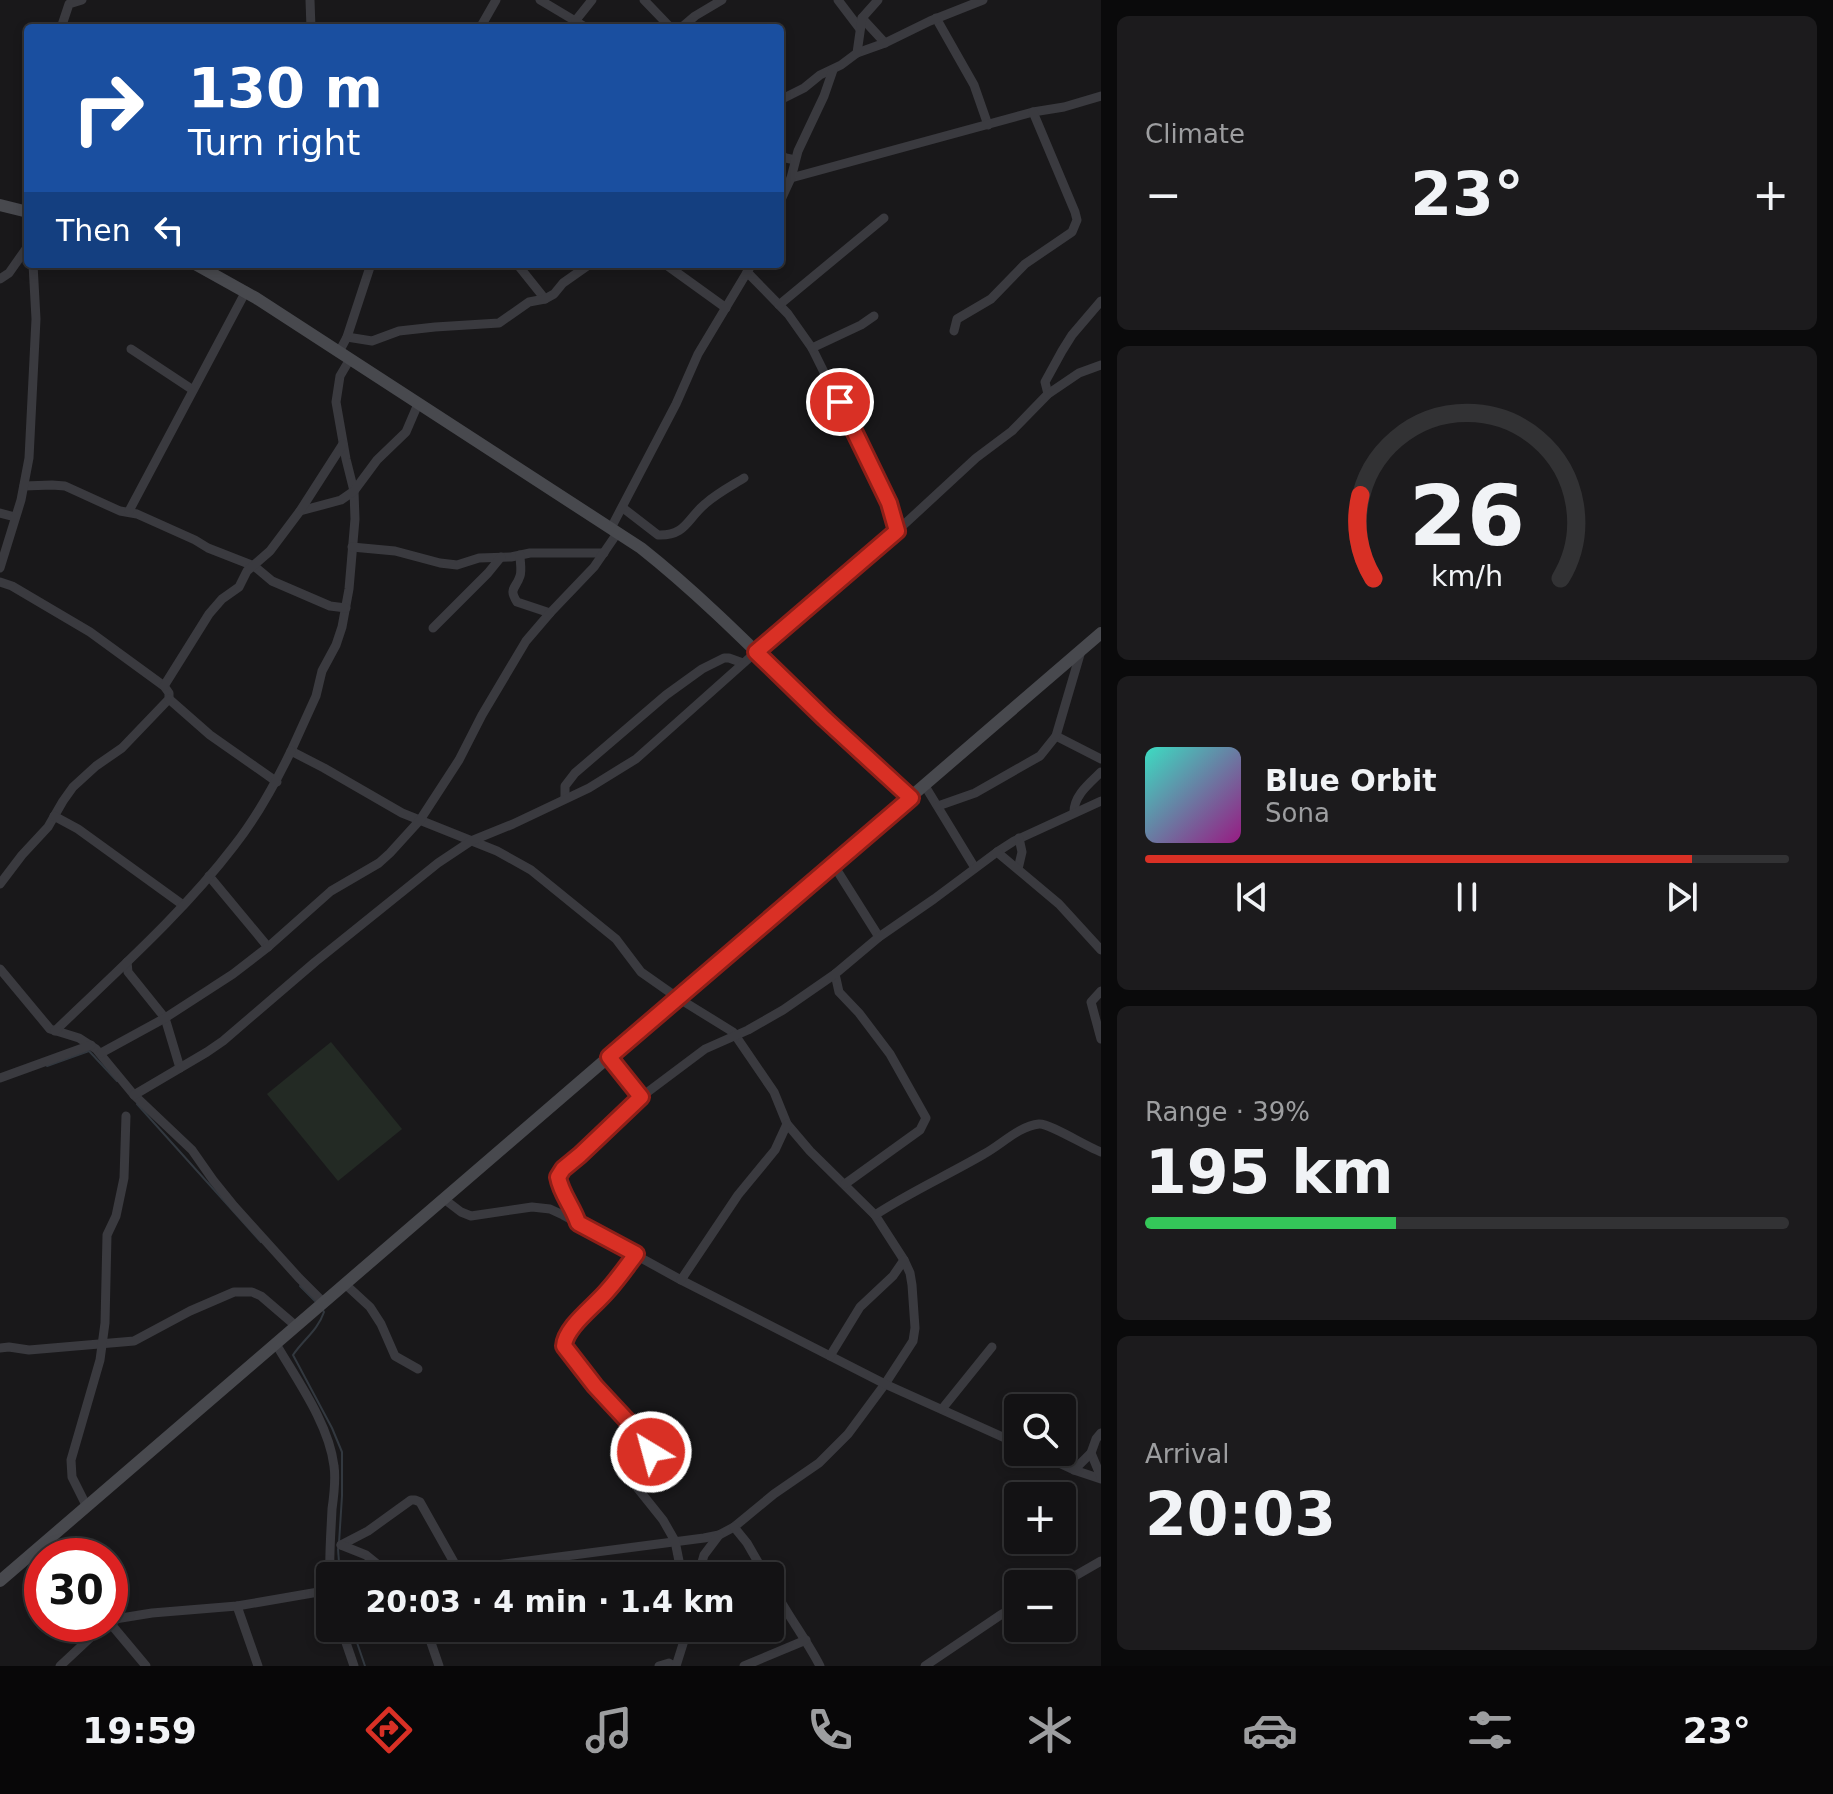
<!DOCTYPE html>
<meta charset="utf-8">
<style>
body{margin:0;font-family:"DejaVu Sans",sans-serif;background:#1c1b1d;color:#f1f3f6;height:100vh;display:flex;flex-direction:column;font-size:30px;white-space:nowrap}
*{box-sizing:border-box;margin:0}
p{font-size:26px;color:#9d9ea0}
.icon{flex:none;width:44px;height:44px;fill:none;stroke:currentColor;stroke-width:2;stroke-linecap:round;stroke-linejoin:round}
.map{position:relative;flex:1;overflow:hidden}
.panel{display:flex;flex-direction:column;gap:16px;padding:16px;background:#0a0a0b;width:732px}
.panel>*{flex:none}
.hud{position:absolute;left:24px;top:24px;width:760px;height:244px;border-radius:8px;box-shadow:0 4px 12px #0003,0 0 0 2px #323234;background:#1a4fa0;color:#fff;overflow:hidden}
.controls{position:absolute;left:1004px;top:1394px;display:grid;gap:16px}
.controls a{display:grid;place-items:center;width:72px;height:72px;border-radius:8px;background:#131214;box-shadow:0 4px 12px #0003,0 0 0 2px #323234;font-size:40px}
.speed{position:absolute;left:24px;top:1538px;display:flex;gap:16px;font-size:40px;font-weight:700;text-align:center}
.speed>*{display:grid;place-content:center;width:104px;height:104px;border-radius:50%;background:#131214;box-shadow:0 4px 12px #0003,0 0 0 2px #323234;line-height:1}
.speed .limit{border:12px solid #d22;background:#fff;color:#111}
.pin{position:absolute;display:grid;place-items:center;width:68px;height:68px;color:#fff;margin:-34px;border:4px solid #fff;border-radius:50%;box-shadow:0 2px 8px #0007}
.me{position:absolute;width:88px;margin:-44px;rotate:323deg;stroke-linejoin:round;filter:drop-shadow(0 0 6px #0008)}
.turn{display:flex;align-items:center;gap:28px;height:168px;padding:0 32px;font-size:36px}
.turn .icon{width:104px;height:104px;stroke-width:2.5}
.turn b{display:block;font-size:56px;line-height:68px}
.then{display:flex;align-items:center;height:76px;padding:0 32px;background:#0003;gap:16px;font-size:30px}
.big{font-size:60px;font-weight:700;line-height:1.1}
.panel .card{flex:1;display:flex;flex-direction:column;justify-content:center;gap:12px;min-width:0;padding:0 28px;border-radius:12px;background:#1c1b1d}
.panel .dial{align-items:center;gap:0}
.dial svg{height:208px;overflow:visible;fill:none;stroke:#323234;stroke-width:7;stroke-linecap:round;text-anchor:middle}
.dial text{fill:#f1f3f6;stroke:none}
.song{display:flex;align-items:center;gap:24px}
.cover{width:96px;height:96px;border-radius:12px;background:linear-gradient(135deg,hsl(170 70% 55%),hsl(310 70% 35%))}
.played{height:8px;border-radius:4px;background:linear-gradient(90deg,#d93025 85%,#323234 85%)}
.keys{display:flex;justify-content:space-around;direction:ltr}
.heat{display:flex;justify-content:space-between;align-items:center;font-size:44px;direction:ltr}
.charge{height:12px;border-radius:6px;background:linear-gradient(90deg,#34c759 39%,#323234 0)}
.trip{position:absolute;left:316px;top:1562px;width:468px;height:80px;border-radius:8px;background:#131214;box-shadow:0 4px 12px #0003,0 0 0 2px #323234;font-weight:700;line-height:80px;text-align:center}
.tabs{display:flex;height:128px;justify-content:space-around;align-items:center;background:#080708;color:#9d9ea0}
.tabs .icon{width:56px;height:56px}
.tabs .selected{color:#d93025}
.tabs b{font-size:36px;color:#f1f3f6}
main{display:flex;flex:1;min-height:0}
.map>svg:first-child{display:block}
.green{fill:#232a24}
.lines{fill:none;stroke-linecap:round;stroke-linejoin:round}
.stream{stroke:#32383f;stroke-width:2}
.street{stroke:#3a3a3f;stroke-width:9}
.secondary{stroke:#48494e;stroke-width:12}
.route-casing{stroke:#8d1f18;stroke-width:20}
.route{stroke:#d93025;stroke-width:14}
</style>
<main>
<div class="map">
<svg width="1101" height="1666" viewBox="0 0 1101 1666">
<rect width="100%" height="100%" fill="#19181a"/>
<polygon class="green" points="331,1042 402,1129 338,1181 267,1094"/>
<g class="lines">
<g class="stream">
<polyline points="47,1066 89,1051 117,1081"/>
<polyline points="137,1104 261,1242"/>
<polyline points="300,1286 315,1301"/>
<path d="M322 1309 324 1312C318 1330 303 1340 293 1355L332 1428 342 1452V1496L339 1543"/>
<polyline points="338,1549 340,1576"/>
<polyline points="352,1628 365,1666"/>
</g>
<g class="street">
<polyline points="310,0 311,28"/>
<polyline points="540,0 587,28"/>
<polyline points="644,0 671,28"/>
<polyline points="838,0 860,29"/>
<polyline points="862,18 885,43"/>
<polyline points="936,18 974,85 988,125"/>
<polyline points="576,20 592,0"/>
<polyline points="61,28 69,4 82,0"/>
<polyline points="480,28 496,0"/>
<polyline points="681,28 695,16 722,0"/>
<polyline points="857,53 885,43 930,21 983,0"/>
<polyline points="780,100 804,88 820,75 841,65 857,53 862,18 878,0"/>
<polyline points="780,155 786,158 795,160"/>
<polyline points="791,178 1033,112 1064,107 1101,96"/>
<polyline points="780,202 791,178 798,151 824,96 833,70"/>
<polyline points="517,264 545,299"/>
<polyline points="665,264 726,308"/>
<polyline points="747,272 788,314 812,348 889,503 897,531"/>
<polyline points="0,279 9,273 28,246"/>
<polyline points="779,305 884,218"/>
<polyline points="954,331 957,319 991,299 1025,264 1072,232 1077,220 1075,212 1033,112"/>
<polyline points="347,337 372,341 399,331 435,327 499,323 529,302 545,299 554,294 563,283 590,264"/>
<polyline points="812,348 861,325 874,316"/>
<polyline points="131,349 193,390"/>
<polyline points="339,352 347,337 371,264"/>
<polyline points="350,359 340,376 336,402 346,459 354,491 355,519 349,589 342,627 336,645 322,671 316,696 291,751 324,768 402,813 497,851 531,870 616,939 641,972 678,998 733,1032 774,1092 787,1124 810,1151 875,1215 904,1260 910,1273 912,1285 915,1328 913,1341 885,1384 848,1434 819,1463 774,1494 734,1527 719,1535 704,1538 497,1565 447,1576"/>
<polyline points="1048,394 1045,382 1062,351 1072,335 1101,301"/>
<polyline points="24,486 52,485 65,486 120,511 137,514 195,540 208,548 254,566 272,581 330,606 346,608"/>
<path d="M623 508 658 535C686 536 687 519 705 504 716 494 731 486 744 478"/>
<polyline points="129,511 246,291"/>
<polyline points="300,511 341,500 354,491 377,460 406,432 418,404"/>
<polyline points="0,513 15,517"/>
<polyline points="611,528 676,404 698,354 752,264"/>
<polyline points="352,547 395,551 440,563 457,565 479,558 511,557 530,553 604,553"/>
<path d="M520 555C520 562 522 570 520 576 516 589 508 588 517 602L550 613"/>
<polyline points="0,568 21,500 29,458 36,319 33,264"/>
<polyline points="0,582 12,586 90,632 164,686 169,693 169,699 122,748 96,766 73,787 63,801 48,827 22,855 0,884"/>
<polyline points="433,628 488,573 501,557"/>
<polyline points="164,686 209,614 222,599 239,587 247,571 270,551 300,511 343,444"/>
<polyline points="169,699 210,735 277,782"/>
<polyline points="1056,736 1101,759"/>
<polyline points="925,786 975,868"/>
<polyline points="565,798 565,786 575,773 666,695 702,669 724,658 729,658 743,663"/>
<polyline points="938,806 975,793 1040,756 1056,736 1081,651"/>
<path d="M1074 812C1074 795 1090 783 1101 772"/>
<polyline points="54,816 78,829 183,905"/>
<polyline points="997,852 1014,841 1101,801"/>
<polyline points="833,864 879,937"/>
<polyline points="1018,869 1022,852 1019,838"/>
<polyline points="209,876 268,947"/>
<polyline points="127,962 128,972 165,1018 180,1068"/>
<polyline points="0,969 50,1029 79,1038 96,1049 134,1095 192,1150 213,1180 234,1206 299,1278 324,1303"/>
<polyline points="835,974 839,992 859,1013 890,1054 926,1118 920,1130 845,1184"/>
<polyline points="1101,991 1091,1002 1101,1039"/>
<path d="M55 1031C116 972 182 914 234 846 257 817 275 784 291 751"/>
<polyline points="101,1053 165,1018 233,974 268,947 331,891 379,863 390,853 420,820 459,760 482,715 526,641 550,613 594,567 618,532"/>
<polyline points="609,1057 641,1097"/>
<polyline points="0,1078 91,1045"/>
<polyline points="134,1095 207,1052 223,1041 315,962 438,863 471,841 513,824 589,788 636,759 756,652 897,531 976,458 1012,431 1048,394 1079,373 1101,365"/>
<polyline points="444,1199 461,1212 471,1216 532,1207 550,1209 563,1215 681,1280 885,1384 1018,1444"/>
<path d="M875 1215C910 1192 948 1175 984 1154 1001 1145 1019 1126 1039 1124 1049 1123 1087 1147 1101 1152"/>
<path d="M578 1223C573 1207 556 1190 559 1173L641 1097 705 1049 748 1030 783 1010 835 974 879 937 934 899 997 852 1059 904 1101 950"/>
<path d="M636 1254C626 1266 618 1279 608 1290 595 1306 565 1327 564 1346L595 1386 651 1448V1452C640 1459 628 1466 631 1480L663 1520 675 1541 682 1576"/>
<polyline points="681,1280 738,1195 775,1150 787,1124"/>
<polyline points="345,1284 370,1307 381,1324 395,1356 418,1369"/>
<path d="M276 1344C297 1380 329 1424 334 1466 336 1480 334 1495 332 1509 331 1532 329 1554 330 1577"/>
<polyline points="0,1348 9,1347 29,1350 134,1341 190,1311 234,1292 252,1292 261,1296 296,1326"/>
<polyline points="830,1356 860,1307 893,1276 904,1260"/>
<polyline points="942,1409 992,1347"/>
<polyline points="1035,1452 1074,1470 1101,1479"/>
<polyline points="1091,1453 1101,1477"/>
<polyline points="1074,1470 1091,1453 1096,1439 1101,1433"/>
<polyline points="87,1507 72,1477 71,1460 100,1360 105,1323 107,1235 116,1216 124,1178 126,1116"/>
<polyline points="734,1527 747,1543 766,1576"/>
<polyline points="47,1540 58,1556"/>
<polyline points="341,1545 368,1531 411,1500 415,1500 420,1502 460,1573"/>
<polyline points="341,1545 366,1555 392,1576"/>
<polyline points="698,1576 704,1555 719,1535"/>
<path d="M770 1582C785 1612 805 1637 820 1666"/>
<polyline points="1061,1584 1101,1561"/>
<polyline points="237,1606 258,1666"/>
<polyline points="110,1621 115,1619 152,1613 237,1606 330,1590"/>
<polyline points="110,1623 146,1666"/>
<polyline points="341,1628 354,1666"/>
<polyline points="426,1628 439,1666"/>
<polyline points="60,1666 105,1624"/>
<polyline points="659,1666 669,1663 674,1666"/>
<polyline points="676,1666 688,1628"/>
<polyline points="744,1666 806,1640"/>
<polyline points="925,1666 1002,1614 1018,1606"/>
</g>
<g class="secondary">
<polyline points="0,205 28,212"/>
<path d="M195 264 256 298 641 548C737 624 817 719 911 798"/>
<polyline points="0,1581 1101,633"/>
</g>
</g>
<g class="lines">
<defs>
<path id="route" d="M651 1452 648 1443 595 1386 564 1346C565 1327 595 1306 608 1290 618 1279 627 1266 636 1254L578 1223C573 1207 561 1194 558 1177L563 1169 580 1155 641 1097 609 1057 911 798 825 719 756 652 897 531 889 503 840 402"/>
</defs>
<use href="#route" class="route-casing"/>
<use href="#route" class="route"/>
</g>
</svg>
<div class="controls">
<a><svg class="icon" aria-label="search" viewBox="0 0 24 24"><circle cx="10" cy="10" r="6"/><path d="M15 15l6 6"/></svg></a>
<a>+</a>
<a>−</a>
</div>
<div class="speed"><div class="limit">30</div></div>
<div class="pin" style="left:840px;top:402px;background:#d93025"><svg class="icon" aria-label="arrive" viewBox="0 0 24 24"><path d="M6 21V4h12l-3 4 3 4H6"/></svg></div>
<svg class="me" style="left:651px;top:1452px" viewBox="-20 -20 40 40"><circle r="17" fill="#d93025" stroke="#fff" stroke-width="3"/><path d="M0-11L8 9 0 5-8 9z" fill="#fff"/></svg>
<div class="trip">20:03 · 4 min · 1.4 km</div>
<div class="hud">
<div class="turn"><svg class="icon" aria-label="right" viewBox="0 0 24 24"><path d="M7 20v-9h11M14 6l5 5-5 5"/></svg><div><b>130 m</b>Turn right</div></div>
<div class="then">Then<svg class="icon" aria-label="left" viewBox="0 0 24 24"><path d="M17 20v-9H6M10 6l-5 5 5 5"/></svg></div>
</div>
</div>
<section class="panel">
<div class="card"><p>Climate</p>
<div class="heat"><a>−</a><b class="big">23°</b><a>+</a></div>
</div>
<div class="card dial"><svg viewBox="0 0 100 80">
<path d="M14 69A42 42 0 1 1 86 69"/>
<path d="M14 69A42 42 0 0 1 9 37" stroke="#d93025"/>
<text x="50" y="56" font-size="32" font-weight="700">26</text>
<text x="50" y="72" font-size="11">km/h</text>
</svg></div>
<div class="card">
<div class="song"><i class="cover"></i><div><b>Blue Orbit</b><p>Sona</p></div></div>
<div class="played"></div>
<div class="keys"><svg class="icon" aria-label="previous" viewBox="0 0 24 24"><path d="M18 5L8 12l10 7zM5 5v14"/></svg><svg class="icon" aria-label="pause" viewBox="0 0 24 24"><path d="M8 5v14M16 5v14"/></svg><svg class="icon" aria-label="next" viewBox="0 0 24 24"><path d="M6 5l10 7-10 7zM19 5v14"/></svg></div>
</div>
<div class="card"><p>Range · 39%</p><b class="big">195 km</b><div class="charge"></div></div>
<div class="card"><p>Arrival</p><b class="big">20:03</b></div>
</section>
</main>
<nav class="tabs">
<b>19:59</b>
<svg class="icon selected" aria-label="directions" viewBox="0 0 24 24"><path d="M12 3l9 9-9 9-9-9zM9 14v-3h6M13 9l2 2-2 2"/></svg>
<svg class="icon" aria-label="music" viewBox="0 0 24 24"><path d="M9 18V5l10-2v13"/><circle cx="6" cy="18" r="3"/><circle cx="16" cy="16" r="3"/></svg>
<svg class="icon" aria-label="phone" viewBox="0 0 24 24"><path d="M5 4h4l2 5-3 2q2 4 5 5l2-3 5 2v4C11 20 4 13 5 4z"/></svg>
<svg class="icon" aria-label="climate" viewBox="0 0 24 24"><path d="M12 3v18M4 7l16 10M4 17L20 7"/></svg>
<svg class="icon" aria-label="car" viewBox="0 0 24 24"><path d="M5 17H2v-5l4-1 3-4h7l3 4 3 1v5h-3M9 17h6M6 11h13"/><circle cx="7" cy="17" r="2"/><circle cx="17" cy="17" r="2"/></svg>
<svg class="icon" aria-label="filters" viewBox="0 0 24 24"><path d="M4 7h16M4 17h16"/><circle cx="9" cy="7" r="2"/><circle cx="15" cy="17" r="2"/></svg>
<b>23°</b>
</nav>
